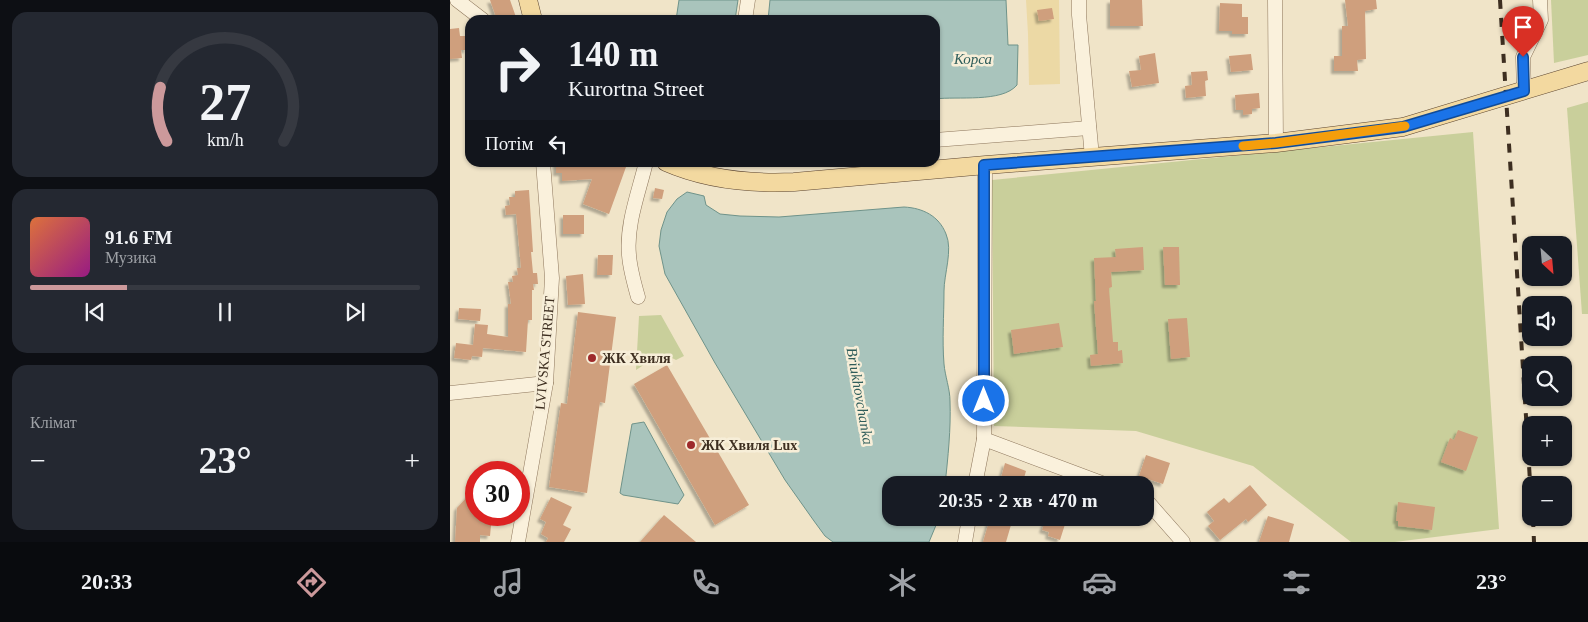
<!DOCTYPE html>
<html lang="uk">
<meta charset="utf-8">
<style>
body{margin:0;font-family:"Times New Roman",serif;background:#242831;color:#f1f3f6;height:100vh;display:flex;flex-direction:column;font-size:19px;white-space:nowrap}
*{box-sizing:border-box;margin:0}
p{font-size:16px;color:#9ea1a6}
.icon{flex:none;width:28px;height:28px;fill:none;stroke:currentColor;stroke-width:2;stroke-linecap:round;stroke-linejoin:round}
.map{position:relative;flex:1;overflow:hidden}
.sheet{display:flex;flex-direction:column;gap:12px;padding:12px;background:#0d0f14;width:450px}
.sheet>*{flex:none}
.guide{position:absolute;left:15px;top:15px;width:475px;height:152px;border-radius:15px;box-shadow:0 1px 4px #0004;background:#171b24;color:#f1f3f6;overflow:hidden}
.needle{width:32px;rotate:154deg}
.controls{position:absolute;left:1072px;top:236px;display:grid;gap:10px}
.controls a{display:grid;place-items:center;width:50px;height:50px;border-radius:10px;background:#171b24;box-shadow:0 1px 4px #0004;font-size:25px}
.speed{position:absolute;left:15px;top:461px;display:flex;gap:10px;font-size:25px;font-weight:700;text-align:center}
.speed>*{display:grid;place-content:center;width:65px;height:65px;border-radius:50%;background:#171b24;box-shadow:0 1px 4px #0004;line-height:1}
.speed .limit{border:8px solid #d22;background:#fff;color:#111}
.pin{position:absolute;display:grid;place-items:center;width:42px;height:42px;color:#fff;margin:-51px -21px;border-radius:50% 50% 50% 0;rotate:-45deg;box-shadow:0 0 5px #0007}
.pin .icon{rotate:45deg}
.me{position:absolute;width:55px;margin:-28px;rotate:0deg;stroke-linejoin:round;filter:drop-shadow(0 0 4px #0008)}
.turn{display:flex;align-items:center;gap:18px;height:105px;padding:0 20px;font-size:22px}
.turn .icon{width:65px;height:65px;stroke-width:2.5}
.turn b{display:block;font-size:35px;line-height:42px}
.then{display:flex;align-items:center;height:48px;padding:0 20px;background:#0003;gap:10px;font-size:19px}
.big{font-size:38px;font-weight:700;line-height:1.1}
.sheet .card{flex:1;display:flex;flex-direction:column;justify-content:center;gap:8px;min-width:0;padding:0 18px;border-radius:15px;background:#242831}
.sheet .dial{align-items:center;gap:0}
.dial svg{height:130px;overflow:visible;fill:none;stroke:#363941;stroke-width:7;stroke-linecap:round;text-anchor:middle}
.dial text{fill:#f1f3f6;stroke:none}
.song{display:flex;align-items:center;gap:15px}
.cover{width:60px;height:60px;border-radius:8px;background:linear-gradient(135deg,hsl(20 70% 55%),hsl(310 70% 35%))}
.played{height:5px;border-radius:2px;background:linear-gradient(90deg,#cc999b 25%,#363941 25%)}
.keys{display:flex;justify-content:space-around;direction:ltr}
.heat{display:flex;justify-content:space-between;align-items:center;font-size:28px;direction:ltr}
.trip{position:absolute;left:432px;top:476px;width:272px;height:50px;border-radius:15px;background:#171b24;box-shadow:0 1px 4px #0004;font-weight:700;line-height:50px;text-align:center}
.menu{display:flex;height:80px;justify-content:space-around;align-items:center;background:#090b0e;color:#9ea1a6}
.menu .icon{width:35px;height:35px}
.menu .current{color:#cc999b}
.menu b{font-size:22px;color:#f1f3f6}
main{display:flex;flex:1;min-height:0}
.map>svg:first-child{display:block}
.green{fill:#c9cf9b}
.sand{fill:#ecd9a5}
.water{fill:#a9c4bc;stroke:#6f938a}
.building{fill:#cf9f7d;filter:url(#shadow)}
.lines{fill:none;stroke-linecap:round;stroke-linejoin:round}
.minor-casing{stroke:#8d765c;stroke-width:15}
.major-casing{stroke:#5b4430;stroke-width:19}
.minor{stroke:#faf1dc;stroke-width:14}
.major{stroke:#f3d9a0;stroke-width:18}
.rail{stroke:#3d2e20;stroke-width:4;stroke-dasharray:9 9;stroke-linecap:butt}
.route-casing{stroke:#114b97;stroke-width:12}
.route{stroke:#1a73e8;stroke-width:9}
.slow{stroke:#f59e0b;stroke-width:9}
.poi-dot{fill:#9e2a2b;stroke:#f7eed8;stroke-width:2}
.labels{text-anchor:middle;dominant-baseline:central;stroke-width:5;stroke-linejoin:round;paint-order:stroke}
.street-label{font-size:14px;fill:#3d2e20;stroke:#f7eed8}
.poi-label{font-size:14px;font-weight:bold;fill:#3d2e20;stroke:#f7eed8;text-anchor:start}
.water-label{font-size:15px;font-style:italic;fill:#2f5d5a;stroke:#f7eed8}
</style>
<main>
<section class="sheet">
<div class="card dial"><svg viewBox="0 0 100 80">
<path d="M14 69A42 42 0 1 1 86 69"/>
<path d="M14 69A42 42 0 0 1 10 36" stroke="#cc999b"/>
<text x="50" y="56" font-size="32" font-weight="700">27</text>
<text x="50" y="72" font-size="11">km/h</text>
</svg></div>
<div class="card">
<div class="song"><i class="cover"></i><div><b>91.6 FM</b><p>Музика</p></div></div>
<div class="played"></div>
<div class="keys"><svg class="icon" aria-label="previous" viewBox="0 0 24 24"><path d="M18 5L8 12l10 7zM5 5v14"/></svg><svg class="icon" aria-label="pause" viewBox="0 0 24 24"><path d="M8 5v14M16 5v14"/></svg><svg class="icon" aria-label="next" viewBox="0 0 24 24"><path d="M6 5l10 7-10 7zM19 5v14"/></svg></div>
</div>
<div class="card"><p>Клімат</p>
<div class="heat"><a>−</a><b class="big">23°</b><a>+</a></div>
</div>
</section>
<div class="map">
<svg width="1138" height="542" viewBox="0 0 1138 542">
<defs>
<filter id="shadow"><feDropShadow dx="-3" dy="3" stdDeviation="1" flood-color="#0004"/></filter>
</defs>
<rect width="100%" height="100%" fill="#f0e4c8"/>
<g class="green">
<polygon points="1101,0 1138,0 1138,55 1104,63"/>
<polygon points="1138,102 1138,314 1132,314 1117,108"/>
<polygon points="1023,132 1049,529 945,542 901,542 803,466 686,431 544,426 542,180"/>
<path d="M211 315 234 356 226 360C209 350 201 361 186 370L189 316Z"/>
</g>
<polygon class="sand" points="576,0 609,0 610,84 579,85 578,34"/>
<g class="water">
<polygon points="229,0 288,0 285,20 226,20"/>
<path d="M320 0H556L558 45H568L567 85C552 103 507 96 485 99V20H318Z"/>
<path d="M237 192 254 196 256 205 270 214 290 216 329 217 454 207C473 208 489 216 496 234 503 250 494 274 494 291 494 315 492 340 494 364 495 376 500 389 500 401 501 429 498 457 495 485H441V518H489L479 542H383L375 536 364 521 335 480 265 363 215 274 209 246 211 230 217 212 227 199Z"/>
<polygon points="194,422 234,495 228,504 173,495 170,493 182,424"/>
</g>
<g class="building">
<polygon points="40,0 60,0 67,20 47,20"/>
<polygon points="660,0 692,0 693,26 660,26"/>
<polygon points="895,0 926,0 927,9 915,11 916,59 907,60 908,71 884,71 884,56 892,56 892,26 898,26"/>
<polygon points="770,3 792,4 792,17 798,17 798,34 782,34 782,31 769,31"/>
<polygon points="602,8 604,19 589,21 587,10"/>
<polygon points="9,28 10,36 16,36 17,50 11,50 12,58 0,59 0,29"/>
<polygon points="705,53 709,83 682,87 679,71 691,70 689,56"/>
<polygon points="801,54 803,70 781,72 779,56"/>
<polygon points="757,71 758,80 755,81 756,96 736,98 735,86 742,85 741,72"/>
<polygon points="809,93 810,108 802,109 802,114 793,115 793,110 786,110 785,95"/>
<polygon points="106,162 171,162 176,167 159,214 133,204 142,179 112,181 112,173 106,173"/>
<polygon points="205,188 214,190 212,199 203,198"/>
<polygon points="79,190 83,252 81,252 83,273 87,273 88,284 83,284 84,290 82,290 82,320 78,320 76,352 33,348 32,357 22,356 21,360 4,358 6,343 23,345 25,324 38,325 37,334 58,337 58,304 61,304 58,282 63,282 62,276 68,275 67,268 71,268 66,214 56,215 55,206 60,205 59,197 65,197 65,191"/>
<rect x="113" y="215" width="21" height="19"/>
<polygon points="693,247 694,270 661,272 662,287 659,288 663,342 668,342 668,351 672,350 673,363 641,366 640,355 648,354 644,301 646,301 644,258 666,257 665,249"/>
<polygon points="713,247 729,247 730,285 715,285"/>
<polygon points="148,255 163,255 162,275 147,275"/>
<polygon points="133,274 135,304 118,305 116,276"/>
<polygon points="9,308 31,309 30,321 8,319"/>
<polygon points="128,312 166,317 155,403 150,402 137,493 99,487 111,403 117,404"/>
<polygon points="737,318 740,357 721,359 718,319"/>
<polygon points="609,323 613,347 564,354 561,330"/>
<polygon points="217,365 299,505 265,525 184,384"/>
<polygon points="1008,430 1028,437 1016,471 991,462 1000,438 1004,440"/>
<polygon points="696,455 720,463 713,484 689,476"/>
<polygon points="555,463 576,471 572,485 549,485"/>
<polygon points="800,485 817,505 798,522 796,519 770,540 758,526 764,521 757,512 774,498 779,503"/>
<polygon points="26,487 26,515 42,515 40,536 30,535 30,542 5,542 7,508"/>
<polygon points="101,497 122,507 113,525 121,529 114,542 96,542 98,538 91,534 96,522 90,519"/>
<polygon points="948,502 985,507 982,530 948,526 948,521 946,521"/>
<polygon points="214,515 246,542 190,542"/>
<polygon points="818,516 844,524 839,542 809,542"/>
<polygon points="540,518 563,518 556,542 533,542"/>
<polygon points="596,518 617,518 610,540 598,536 599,532 592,530"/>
</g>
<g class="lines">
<defs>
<g id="minor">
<polyline points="7,0 33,20"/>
<polyline points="629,0 629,15 642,157"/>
<polyline points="825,0 826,143"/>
<polyline points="295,20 298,0"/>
<polyline points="1074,91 1073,57 1091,20 1090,0"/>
<polyline points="485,140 639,128"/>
<path d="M188 297C184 283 180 269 179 255 176 224 189 192 196 162"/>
<polyline points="0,393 96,383"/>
<polyline points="534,439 657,485"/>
<polyline points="525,485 534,439 535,165"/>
<polyline points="696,500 733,542"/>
<polyline points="68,542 96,383 102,278 93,162"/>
<polyline points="515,542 519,518"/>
</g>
<g id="major">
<polyline points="78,0 83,20"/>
<path d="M216 162C257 180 300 184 344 182L536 165 826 143 953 127 1138 71"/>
</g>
</defs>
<use href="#minor" class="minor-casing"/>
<use href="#major" class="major-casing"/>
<use href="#minor" class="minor"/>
<use href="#major" class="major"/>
<g class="rail">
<polyline points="1050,0 1081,497"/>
<polyline points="1083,518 1084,542"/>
</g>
</g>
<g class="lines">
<defs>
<polyline id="route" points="534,401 534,165 826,143 953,127 1074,91 1073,57"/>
</defs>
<use href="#route" class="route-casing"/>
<use href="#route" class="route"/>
<polyline class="slow" points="793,146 826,143 955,126"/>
</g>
<g class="poi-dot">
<circle cx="142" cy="358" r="5"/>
<circle cx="241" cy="445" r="5"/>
</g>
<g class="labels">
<g class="street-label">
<text transform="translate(95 353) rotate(-85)">LVIVSKA STREET</text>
</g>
<g class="poi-label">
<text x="152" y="358">ЖК Хвиля</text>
<text x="251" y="445">ЖК Хвиля Lux</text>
</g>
<g class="water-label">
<text x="523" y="59">Корса</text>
<text transform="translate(410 396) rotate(80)">Briukhovchanka</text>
</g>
</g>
</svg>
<div class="controls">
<a><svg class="needle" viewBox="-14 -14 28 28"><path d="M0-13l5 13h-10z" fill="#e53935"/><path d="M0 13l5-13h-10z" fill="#9ea1a6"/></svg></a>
<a><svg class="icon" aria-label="sound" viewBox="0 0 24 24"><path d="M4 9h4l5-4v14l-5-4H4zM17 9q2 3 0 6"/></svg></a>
<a><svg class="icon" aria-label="search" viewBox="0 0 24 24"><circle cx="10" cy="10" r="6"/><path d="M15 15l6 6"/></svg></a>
<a>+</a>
<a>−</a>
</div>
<div class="speed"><div class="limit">30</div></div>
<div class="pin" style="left:1073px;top:57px;background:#d93025"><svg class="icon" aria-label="arrive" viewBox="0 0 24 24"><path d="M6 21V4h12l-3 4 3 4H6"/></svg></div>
<svg class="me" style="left:534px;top:401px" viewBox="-20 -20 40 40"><circle r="17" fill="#1a73e8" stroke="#fff" stroke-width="3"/><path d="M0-11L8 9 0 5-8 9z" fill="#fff"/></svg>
<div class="trip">20:35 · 2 хв · 470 m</div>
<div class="guide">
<div class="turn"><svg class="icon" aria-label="right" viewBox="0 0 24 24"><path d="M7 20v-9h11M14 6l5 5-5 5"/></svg><div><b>140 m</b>Kurortna Street</div></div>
<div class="then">Потім<svg class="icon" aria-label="left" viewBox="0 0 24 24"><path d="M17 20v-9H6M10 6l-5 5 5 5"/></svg></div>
</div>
</div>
</main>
<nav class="menu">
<b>20:33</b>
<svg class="icon current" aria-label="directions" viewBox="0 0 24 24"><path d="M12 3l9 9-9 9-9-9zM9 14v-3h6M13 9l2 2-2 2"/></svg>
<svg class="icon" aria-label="music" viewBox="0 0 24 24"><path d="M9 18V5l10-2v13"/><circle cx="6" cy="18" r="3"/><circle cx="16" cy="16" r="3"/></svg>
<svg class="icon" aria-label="phone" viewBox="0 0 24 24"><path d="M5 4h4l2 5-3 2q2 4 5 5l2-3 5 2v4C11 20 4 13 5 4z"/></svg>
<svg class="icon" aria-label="climate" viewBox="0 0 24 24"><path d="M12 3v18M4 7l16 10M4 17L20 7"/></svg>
<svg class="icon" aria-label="car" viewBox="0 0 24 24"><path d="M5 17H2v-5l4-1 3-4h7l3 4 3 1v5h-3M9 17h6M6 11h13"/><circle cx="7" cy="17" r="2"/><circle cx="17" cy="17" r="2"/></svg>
<svg class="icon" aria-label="filters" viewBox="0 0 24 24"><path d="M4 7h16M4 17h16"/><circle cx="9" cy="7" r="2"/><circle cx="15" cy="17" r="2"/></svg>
<b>23°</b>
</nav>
